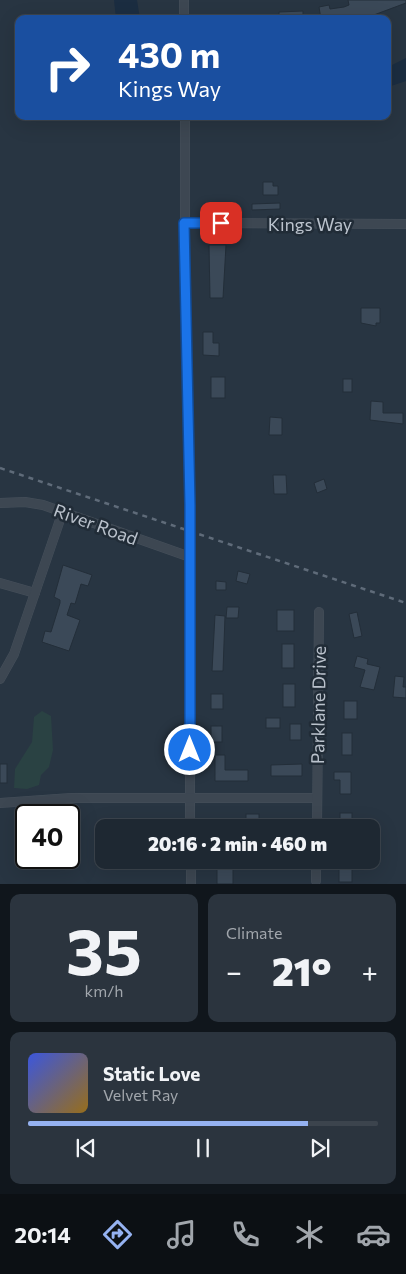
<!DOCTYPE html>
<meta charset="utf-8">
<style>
body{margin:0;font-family:Commissioner,sans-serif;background:#2b343e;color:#f1f3f6;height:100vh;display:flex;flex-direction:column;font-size:19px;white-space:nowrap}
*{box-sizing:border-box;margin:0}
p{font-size:16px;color:#a1a6ac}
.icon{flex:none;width:28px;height:28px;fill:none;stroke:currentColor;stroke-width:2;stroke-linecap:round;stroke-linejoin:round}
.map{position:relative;height:884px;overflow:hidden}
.sheet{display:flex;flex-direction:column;gap:10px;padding:10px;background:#10161c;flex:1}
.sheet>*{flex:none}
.hud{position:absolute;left:15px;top:15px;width:376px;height:105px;border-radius:10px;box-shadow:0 5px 20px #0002,0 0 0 1px #3c444d;background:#1a4fa0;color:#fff;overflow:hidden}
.speed{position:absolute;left:15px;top:804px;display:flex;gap:10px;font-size:25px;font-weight:700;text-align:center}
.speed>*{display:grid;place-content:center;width:65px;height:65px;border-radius:50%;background:#1e2832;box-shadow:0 5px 20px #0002,0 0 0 1px #3c444d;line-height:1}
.speed .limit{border:2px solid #111;border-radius:8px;background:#fff;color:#111}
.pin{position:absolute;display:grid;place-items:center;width:42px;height:42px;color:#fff;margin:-21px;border-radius:10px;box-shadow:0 2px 8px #0006}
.me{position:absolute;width:55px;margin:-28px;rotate:0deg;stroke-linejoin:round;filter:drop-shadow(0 0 4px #0008)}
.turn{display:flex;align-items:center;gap:18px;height:105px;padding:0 20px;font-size:22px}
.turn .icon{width:65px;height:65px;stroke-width:2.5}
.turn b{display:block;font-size:35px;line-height:42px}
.big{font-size:38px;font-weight:800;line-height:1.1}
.sheet .widget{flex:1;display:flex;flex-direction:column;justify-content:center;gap:8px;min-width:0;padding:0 18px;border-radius:10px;background:#2b343e}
.sheet .dial{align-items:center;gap:0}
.dial b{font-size:65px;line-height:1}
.song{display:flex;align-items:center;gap:15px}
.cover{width:60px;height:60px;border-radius:8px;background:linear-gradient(135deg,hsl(230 70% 55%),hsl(40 70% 35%))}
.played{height:5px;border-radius:2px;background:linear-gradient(90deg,#95b2f1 80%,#3c444d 80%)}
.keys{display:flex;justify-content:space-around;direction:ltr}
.heat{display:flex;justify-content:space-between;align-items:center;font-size:28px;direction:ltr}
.sheet .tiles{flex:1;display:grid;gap:10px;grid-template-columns:1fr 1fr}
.widget:last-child{grid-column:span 2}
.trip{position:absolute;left:95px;top:819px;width:285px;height:50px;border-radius:10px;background:#1e2832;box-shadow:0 5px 20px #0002,0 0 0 1px #3c444d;font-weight:800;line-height:50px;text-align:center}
.tabs{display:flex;height:80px;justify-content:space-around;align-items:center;background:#0c1014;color:#a1a6ac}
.tabs .icon{width:35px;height:35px}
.tabs .selected{color:#95b2f1}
.tabs b{font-size:22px;color:#f1f3f6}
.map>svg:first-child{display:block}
.green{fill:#2a4243}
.water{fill:#1b2d41}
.building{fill:#3b4958;stroke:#232e39}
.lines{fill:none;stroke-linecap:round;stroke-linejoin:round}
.minor-casing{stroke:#46505b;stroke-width:10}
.minor{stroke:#3d4752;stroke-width:9}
.rail{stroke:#5f6b79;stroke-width:2.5;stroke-dasharray:5 5;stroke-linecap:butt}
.route-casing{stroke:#114b97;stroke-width:12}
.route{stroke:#1a73e8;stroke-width:9}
.labels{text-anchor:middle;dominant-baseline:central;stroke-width:5;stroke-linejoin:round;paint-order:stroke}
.street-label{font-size:18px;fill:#bac2cc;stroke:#212c37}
</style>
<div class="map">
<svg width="406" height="884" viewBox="0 0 406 884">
<rect width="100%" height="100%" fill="#283542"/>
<polygon class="green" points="42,711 51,716 53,750 49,767 41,775 39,785 27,789 14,788 15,769 32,742 34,717"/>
<g class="water">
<polygon points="114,0 137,0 140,19 116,19"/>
<polygon points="406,58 406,81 388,87 388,67"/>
</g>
<g class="building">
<polygon points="348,0 406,0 406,3 363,19 321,19 319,7 329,5 330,9 344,7 349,5"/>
<polygon points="303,11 303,19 279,19 279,12"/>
<polygon points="263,182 273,182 273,186 278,186 278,195 263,195"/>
<polygon points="280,203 280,209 252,210 252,204"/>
<polygon points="209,245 226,245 223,298 210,298"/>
<polygon points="361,308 380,308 380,323 376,323 376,326 361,323"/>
<polygon points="203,332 213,332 213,343 219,343 219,356 203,355"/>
<rect x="211" y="377" width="14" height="21"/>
<rect x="343" y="379" width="9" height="13"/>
<polygon points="371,401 383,402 383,413 403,413 403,424 370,420"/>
<polygon points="270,417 282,418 282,435 269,435"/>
<polygon points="273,475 286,475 287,494 274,494"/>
<polygon points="324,479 327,489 317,493 314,483"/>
<polygon points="63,565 92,575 88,586 81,584 75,604 71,603 67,615 80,620 69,651 42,642 45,631 51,632 60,603 60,600 54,597"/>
<polygon points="238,571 250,574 247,584 236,581"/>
<polygon points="216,581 226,582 226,590 216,590"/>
<polygon points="227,607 239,607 238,618 226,618"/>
<rect x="277" y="610" width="17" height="21"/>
<polygon points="357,612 362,636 354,638 349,614"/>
<polygon points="215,615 225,616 223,671 212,671"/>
<rect x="282" y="644" width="12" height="24"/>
<polygon points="357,656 368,659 367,664 380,667 374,690 360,687 365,670 354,667"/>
<polygon points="395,676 404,677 403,687 406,687 406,698 393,697"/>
<rect x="283" y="684" width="12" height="23"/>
<rect x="211" y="694" width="12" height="15"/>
<rect x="344" y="701" width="13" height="18"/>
<rect x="266" y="718" width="14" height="10"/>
<rect x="290" y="724" width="11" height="16"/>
<rect x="211" y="726" width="11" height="16"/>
<rect x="342" y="733" width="10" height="22"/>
<polygon points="215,755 225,755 225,770 248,770 248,781 215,781"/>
<rect x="0" y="764" width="7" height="19"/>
<polygon points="302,764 302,776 271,776 271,765"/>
<polygon points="334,772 351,772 351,794 340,794 340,780 334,780"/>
<rect x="340" y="813" width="12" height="15"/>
<rect x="246" y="814" width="13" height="14"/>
<rect x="339" y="860" width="13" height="22"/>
<rect x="217" y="869" width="16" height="15"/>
</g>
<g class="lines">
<defs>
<g id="minor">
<polyline points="184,0 184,19"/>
<polyline points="185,116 185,276 190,523 190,828"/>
<polyline points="185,223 406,224"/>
<polyline points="0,503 25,502 43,505 190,557"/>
<polyline points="0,583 35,593"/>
<polyline points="0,679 14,654 63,511"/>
<polyline points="0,803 71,798 317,798"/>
<polyline points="317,828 319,612"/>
<polyline points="191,860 191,884"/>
<polyline points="316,881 316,860"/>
</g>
</defs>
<use href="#minor" class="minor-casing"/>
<use href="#minor" class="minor"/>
<polyline class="rail" points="0,468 406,603"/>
</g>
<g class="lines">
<defs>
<polyline id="route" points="190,750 190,505 184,223 221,223"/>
</defs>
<use href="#route" class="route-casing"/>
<use href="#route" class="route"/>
</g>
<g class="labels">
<g class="street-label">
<text x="310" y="224">Kings Way</text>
<text transform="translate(96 524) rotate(20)">River Road</text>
<text transform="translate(318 705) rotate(-89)">Parklane Drive</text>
</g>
</g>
</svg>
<div class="speed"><div class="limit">40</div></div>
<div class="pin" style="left:221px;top:223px;background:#d93025"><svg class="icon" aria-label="arrive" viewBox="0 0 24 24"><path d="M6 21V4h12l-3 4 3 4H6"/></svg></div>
<svg class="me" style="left:190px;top:750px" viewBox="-20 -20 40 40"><circle r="17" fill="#1a73e8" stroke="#fff" stroke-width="3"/><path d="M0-11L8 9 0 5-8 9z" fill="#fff"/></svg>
<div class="trip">20:16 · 2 min · 460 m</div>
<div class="hud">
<div class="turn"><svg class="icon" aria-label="right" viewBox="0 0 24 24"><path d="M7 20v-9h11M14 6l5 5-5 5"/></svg><div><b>430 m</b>Kings Way</div></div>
</div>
</div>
<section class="sheet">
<div class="tiles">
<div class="widget dial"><b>35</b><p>km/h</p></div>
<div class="widget"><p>Climate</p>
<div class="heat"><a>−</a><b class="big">21°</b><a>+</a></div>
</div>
<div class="widget">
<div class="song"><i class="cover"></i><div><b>Static Love</b><p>Velvet Ray</p></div></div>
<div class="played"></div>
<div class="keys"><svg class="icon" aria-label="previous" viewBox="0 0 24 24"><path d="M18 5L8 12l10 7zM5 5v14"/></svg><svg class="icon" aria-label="pause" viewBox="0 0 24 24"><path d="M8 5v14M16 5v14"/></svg><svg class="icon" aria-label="next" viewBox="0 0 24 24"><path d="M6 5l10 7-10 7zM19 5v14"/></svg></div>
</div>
</div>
</section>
<nav class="tabs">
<b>20:14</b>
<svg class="icon selected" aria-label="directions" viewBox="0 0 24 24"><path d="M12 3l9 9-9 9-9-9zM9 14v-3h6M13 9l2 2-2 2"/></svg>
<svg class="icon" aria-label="music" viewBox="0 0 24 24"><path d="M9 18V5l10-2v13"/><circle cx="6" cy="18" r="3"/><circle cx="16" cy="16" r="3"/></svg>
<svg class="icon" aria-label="phone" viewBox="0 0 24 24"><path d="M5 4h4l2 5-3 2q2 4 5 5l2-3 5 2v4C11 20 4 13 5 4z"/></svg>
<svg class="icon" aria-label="climate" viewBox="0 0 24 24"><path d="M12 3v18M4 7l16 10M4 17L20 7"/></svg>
<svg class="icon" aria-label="car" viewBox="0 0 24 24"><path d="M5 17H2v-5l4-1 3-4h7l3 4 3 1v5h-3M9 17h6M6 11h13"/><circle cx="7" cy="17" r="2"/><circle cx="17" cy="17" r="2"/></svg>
</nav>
